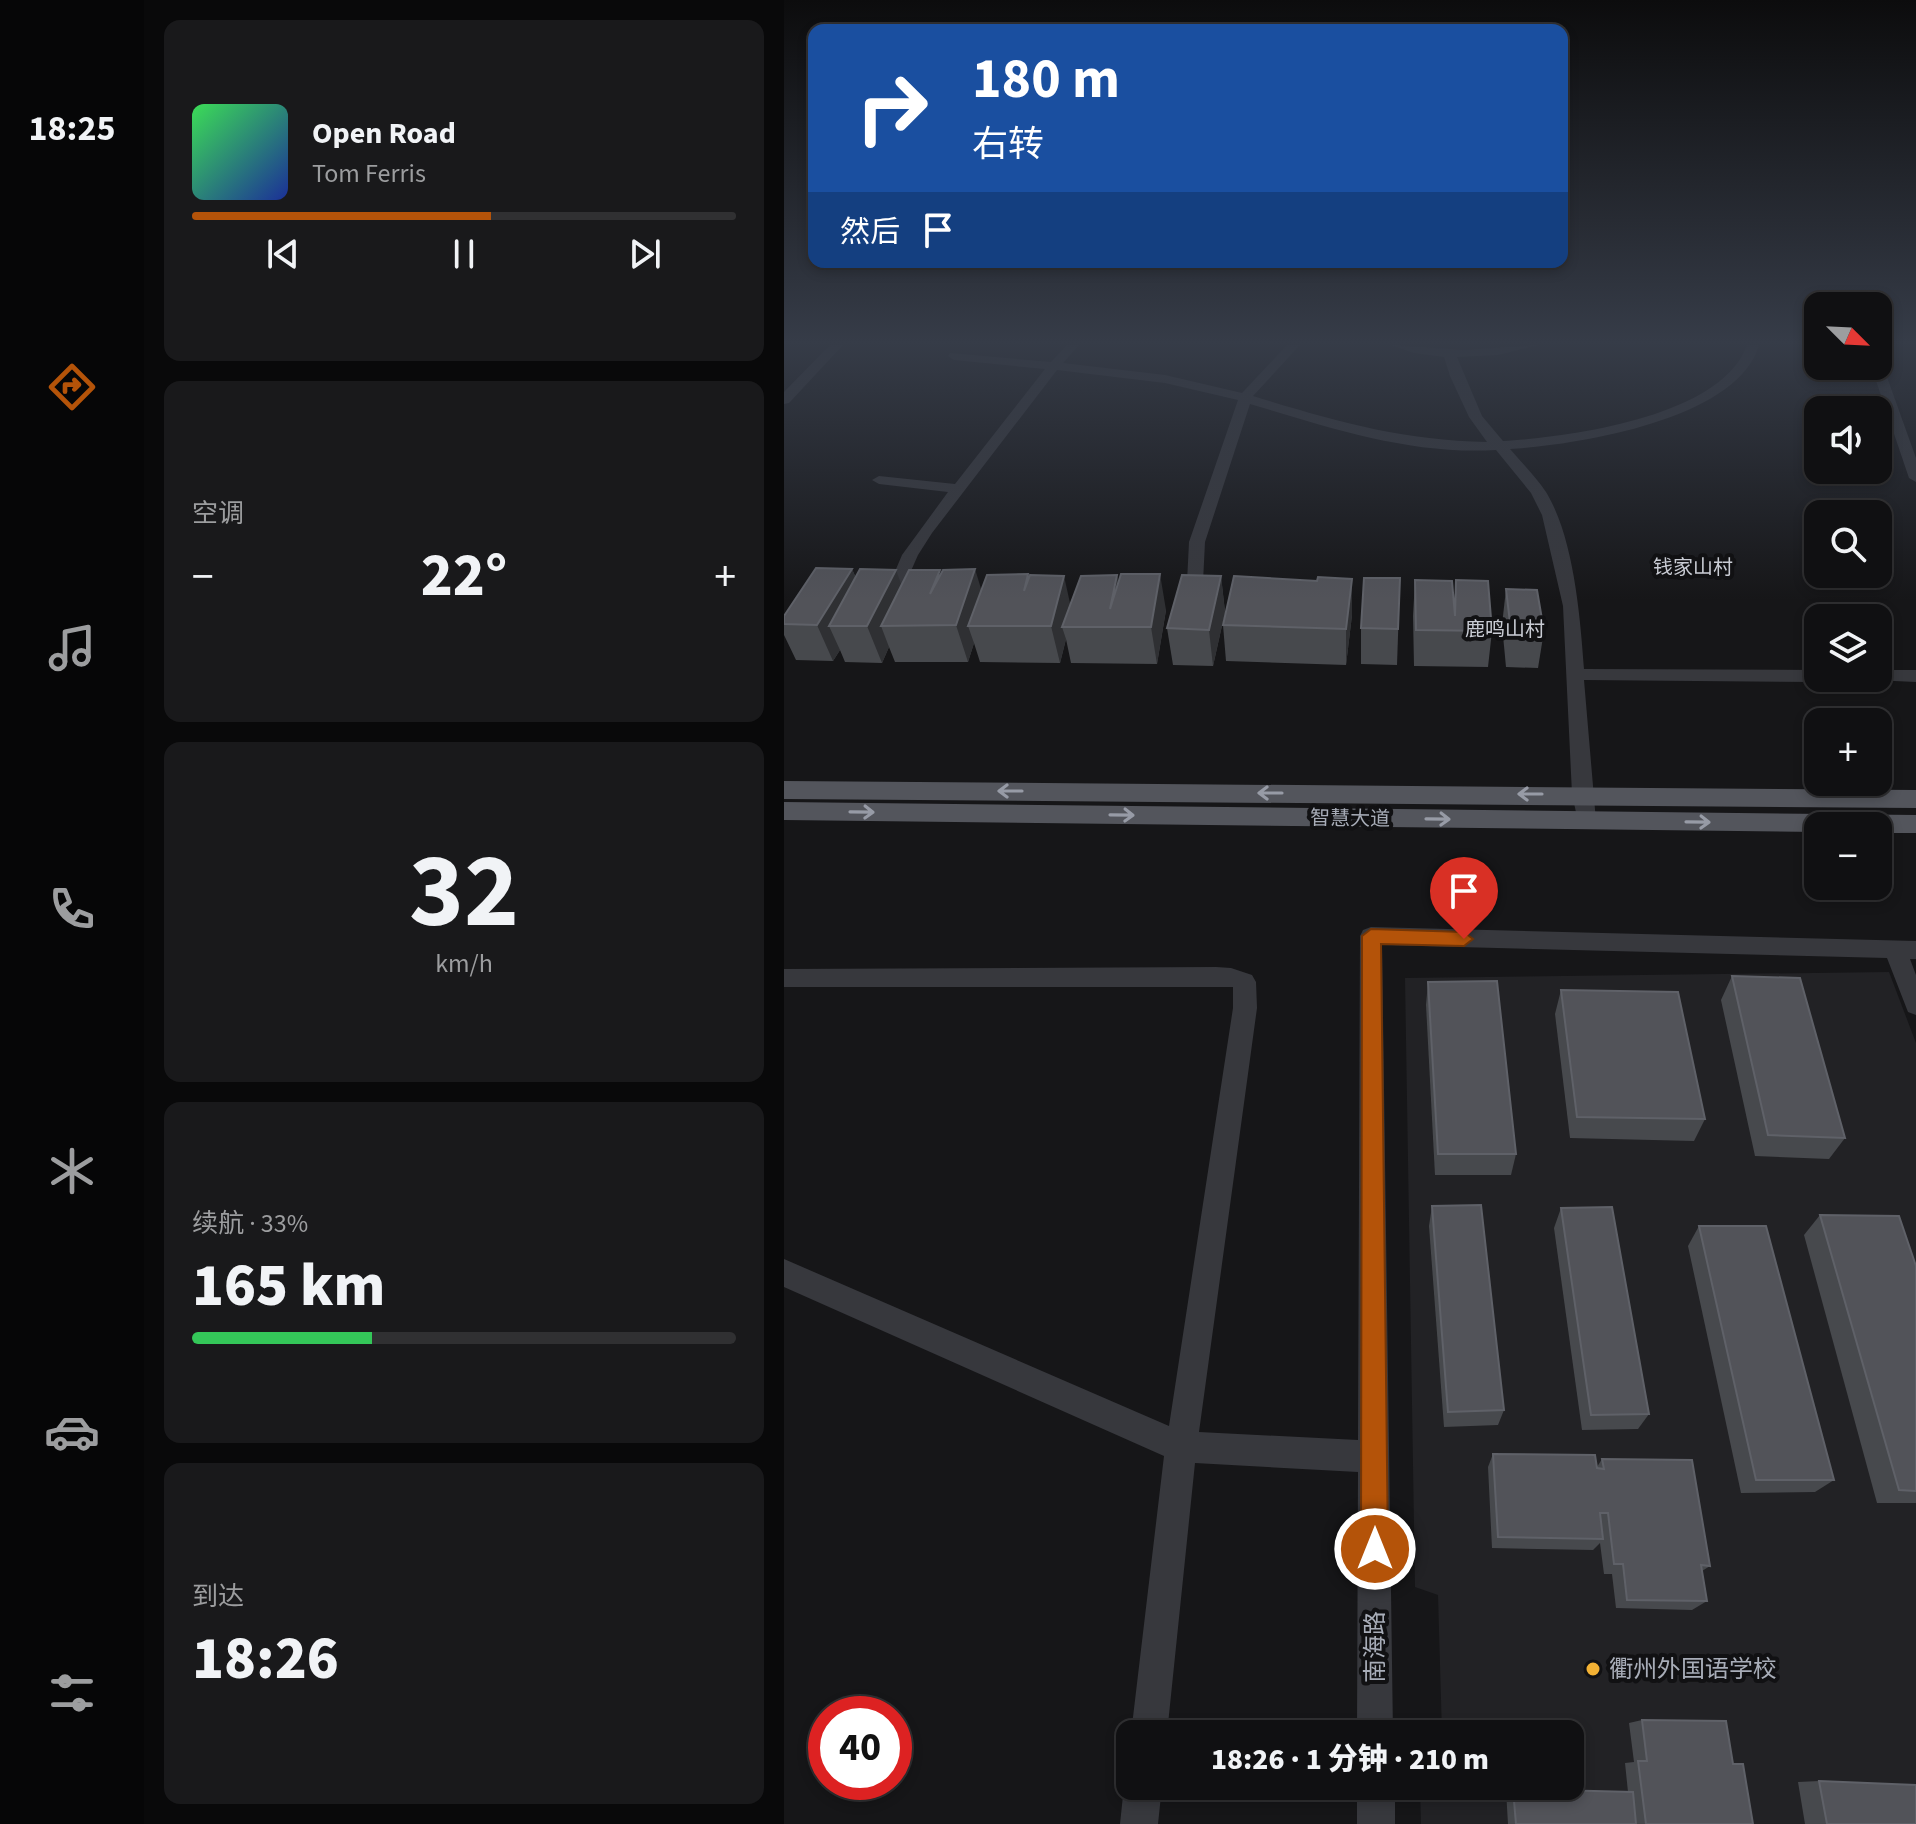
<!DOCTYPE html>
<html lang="zh">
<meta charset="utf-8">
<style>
body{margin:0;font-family:"Source Sans 3","Noto Sans SC",sans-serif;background:#19191b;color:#f1f3f6;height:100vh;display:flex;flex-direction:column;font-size:30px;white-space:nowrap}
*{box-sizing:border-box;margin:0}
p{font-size:26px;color:#9c9d9f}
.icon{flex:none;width:44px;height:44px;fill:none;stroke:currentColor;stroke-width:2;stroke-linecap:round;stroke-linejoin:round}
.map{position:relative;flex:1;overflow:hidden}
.details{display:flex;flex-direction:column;gap:20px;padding:20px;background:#09090a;width:640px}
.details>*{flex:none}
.guide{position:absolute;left:24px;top:24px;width:760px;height:244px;border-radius:16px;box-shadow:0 4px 12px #0003,0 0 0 2px #303032;background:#1a4fa0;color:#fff;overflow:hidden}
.needle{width:52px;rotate:114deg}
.buttons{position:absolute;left:1020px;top:292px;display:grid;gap:16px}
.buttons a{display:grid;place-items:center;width:88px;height:88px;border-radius:16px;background:#101012;box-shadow:0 4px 12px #0003,0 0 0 2px #303032;font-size:40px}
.speed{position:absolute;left:24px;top:1696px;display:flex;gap:16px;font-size:40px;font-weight:700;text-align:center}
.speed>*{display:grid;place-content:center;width:104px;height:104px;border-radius:50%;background:#101012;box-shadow:0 4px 12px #0003,0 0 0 2px #303032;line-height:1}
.speed .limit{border:12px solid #d22;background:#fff;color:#111}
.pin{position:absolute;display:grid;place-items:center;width:68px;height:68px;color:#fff;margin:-82px -34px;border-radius:50% 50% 50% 0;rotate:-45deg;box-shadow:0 0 8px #0007}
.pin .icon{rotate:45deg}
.me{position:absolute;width:88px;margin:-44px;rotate:0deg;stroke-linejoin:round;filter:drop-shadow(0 0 6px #0008)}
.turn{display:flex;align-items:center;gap:28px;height:168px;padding:0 32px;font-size:36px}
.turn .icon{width:104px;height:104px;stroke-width:2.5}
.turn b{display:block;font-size:56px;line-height:68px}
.then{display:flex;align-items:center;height:76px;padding:0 32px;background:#0003;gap:16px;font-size:30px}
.big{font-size:60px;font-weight:800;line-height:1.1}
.details .widget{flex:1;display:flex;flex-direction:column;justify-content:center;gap:12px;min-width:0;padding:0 28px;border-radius:16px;background:#19191b}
.details .dial{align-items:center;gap:0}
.dial b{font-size:104px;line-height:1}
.song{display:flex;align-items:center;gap:24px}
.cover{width:96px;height:96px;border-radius:12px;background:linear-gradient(135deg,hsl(130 70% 55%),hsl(230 70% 35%))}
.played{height:8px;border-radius:4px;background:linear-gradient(90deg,#b45309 55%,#303032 55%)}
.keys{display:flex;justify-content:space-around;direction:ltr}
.heat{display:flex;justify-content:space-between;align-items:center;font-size:44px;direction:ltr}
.charge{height:12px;border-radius:6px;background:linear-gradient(90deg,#34c759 33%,#303032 0)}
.trip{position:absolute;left:332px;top:1720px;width:468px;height:80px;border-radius:16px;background:#101012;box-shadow:0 4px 12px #0003,0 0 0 2px #303032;font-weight:800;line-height:80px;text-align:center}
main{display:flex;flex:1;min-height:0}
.tabs{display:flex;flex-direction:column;width:144px;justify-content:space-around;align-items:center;background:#060607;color:#9c9d9f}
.tabs .icon{width:56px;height:56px}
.tabs .active{color:#b45309}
.tabs b{font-size:36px;color:#f1f3f6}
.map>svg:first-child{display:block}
.built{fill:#222225}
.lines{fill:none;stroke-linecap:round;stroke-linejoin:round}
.minor{fill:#37383d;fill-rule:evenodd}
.major{fill:#53555c;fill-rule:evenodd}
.wall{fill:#47494d}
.shaded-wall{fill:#2f3033}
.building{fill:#525359;stroke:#5f6168;stroke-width:2}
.oneway{stroke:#979ba6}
.route{fill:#b45309;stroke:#753606;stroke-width:2}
.poi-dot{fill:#f2b134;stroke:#111113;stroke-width:3}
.labels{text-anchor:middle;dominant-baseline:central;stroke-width:8;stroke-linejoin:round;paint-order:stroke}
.far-quarter-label{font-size:20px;fill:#c9ccd4;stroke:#111113}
.street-label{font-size:20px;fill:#a8adb8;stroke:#111113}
.near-street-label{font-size:24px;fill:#a8adb8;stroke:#111113}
.near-poi-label{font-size:24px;fill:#a8adb8;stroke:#111113;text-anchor:start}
</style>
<main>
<nav class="tabs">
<b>18:25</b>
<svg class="icon active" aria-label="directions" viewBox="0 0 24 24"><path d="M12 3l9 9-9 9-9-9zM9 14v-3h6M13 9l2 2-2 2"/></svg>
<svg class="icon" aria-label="music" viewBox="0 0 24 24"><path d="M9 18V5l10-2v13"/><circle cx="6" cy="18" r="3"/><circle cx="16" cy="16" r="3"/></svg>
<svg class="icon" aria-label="phone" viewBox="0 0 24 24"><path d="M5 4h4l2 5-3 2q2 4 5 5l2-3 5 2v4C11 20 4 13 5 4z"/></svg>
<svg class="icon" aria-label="climate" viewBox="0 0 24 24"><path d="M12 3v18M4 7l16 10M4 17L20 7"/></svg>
<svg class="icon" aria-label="car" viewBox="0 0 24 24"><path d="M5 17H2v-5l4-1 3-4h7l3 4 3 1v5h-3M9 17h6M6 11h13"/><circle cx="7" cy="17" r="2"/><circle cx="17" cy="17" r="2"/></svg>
<svg class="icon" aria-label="filters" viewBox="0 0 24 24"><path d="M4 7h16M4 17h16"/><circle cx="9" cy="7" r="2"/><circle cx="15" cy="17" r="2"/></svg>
</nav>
<section class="details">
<div class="widget">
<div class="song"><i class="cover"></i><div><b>Open Road</b><p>Tom Ferris</p></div></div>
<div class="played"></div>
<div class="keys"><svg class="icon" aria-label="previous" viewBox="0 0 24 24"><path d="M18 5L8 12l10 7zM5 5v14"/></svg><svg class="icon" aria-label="pause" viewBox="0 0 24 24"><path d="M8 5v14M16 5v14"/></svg><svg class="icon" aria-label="next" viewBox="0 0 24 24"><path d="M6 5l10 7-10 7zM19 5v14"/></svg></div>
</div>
<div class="widget"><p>空调</p>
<div class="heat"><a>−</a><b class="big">22°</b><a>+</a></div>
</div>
<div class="widget dial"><b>32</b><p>km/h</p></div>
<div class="widget"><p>续航 · 33%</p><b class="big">165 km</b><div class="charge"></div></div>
<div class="widget"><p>到达</p><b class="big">18:26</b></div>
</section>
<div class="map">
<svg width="1132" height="1824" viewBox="0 0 1132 1824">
<rect width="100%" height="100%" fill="#161618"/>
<polygon class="built" points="1105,972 1132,1043 1132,1824 637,1824 636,1786 786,1786 786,1734 658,1734 654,1595 631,1587 621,978"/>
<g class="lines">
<g class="minor">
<polygon points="46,345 59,345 5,403 0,404 0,392"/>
<path d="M283 345H295L279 363 381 375 458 393 503 345H516L469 396C551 421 616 440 703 442L685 417 666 376 660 357 630 353 607 345 680 350 754 345 714 355 673 357 698 416 719 441C785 437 938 417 963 345H975C954 420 792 445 726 449 738 463 752 477 762 492 790 538 796 616 800 669L1034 670V678H1042L1034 682 800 680 812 821 809 826H795L788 794 779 606 758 515 747 493 712 450C626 455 547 428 466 404L421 542 418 602 410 607 402 602 405 542 454 400 381 383 273 370 148 533 134 555 115 598H103L101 595 118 555 164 492 95 484 88 480 95 476 171 484 261 369 170 360 164 356 166 353 267 362Z"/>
<polygon points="1094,362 1099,366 1132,458 1132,482 1125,478 1087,366 1094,366"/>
<polygon points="1094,670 1132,670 1132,682 1088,680 1094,678"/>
<polygon points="587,927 1132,941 1132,959 1126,959 1132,975 1132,1015 1124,1012 1103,958 598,945 609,1734 573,1734 574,1472 411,1463 383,1734 347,1734 380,1456 0,1287 0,1259 385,1426 449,1008 449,987 0,987 0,969 432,967 447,968 468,975 472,982 473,1008 415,1432 574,1440 576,936 579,930"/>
<polygon points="346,1773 346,1786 378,1786 374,1824 336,1824 340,1786"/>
<rect x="573" y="1786" width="38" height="38"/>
</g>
<g class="major">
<polygon points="0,781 1132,790 1132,808 0,799"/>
<polygon points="0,802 1132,815 1132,833 1094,833 1094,826 1034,826 1034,832 0,820"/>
</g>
</g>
<g class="wall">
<polygon points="68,569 72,578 117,584 157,574 198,590 245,578 286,605 333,575 334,583 382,610 373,664 287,663 282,639 276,663 196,662 190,643 184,662 111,662 105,647 98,663 61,662 56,650 49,661 12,660 0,635 0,616"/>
<polygon points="437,576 441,612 429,666 389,665 383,628"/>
<polygon points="616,578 613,665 577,664 577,628"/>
<polygon points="568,579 568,615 562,665 442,661 439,625 533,581"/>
<polygon points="631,580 670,606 672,580 708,631 704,667 630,666 629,616"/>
<polygon points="722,589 760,631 754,668 722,667 718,625"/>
<polygon points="948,976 1061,1138 1045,1159 971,1156 937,1000"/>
<polygon points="644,982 732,1154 727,1175 651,1175 642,1005"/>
<polygon points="777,990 921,1119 910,1141 786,1138 771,1014"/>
<polygon points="648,1206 720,1410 714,1425 660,1427 645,1226"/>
<polygon points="777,1208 865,1414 854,1429 798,1430 770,1228"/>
<polygon points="1036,1215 1132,1266 1132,1503 1093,1503 1020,1235"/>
<polygon points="915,1226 1050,1480 1031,1492 957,1493 904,1246"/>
<polygon points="709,1454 813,1467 818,1459 926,1566 918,1571 923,1601 908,1610 832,1608 828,1574 820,1574 816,1543 809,1550 708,1548 704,1467"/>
<polygon points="858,1720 949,1764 969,1824 724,1824 722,1790 844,1792 841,1763 850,1762 845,1723"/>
<polygon points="1035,1781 1132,1824 1021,1824 1014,1782"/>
</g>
<g class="shaded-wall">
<polygon points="68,569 83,605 45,626 56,650 49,661 33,625"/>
<polygon points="191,569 202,605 184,626 190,643 184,662 172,625"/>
<polygon points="112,570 125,606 97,626 105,647 98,663 83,626"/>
<polygon points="376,574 382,610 373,664 367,627"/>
<polygon points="333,575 340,611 326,609"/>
<polygon points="280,576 288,612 278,627 282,639 276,663 267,626"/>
<polygon points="437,576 441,612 429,666 425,630"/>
<polygon points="568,579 568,615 562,665 562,629"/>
</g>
<g class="building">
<polygon points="32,568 68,569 33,625 0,624 0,616"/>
<polygon points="76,569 112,570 83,626 45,626"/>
<polygon points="191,569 172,625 97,626 125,570 156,570 146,594 159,570"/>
<polygon points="244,574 240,591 246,575 280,576 267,626 184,626 203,575"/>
<polygon points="337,574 376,574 367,627 278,627 297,576 333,575 326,609"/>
<polygon points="398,575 437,576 425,630 383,628"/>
<polygon points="450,576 533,581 534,577 568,579 562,629 439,625"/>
<polygon points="580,578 616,578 614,629 577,628"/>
<polygon points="631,580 668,581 671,616 672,580 704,581 708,631 632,630"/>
<polygon points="722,589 753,590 760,631 727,631"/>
<polygon points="948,976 1016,978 1061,1138 984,1135"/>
<polygon points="713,981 732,1154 654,1154 644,982"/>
<polygon points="777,990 894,992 921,1119 793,1117"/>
<polygon points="697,1205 720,1410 664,1412 648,1206"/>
<polygon points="828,1207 865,1414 807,1415 777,1208"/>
<polygon points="1036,1215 1115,1216 1132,1266 1132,1491 1115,1490"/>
<polygon points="915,1226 982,1226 1050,1480 972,1480"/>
<polygon points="709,1454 811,1455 813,1468 820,1469 818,1459 908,1460 926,1566 917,1565 923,1601 843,1600 839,1564 830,1564 824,1513 816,1513 819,1539 714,1537"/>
<polygon points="858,1720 942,1721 949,1764 959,1764 969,1824 862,1824 854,1761 863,1761"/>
<polygon points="1035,1781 1132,1785 1132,1824 1043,1824"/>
<polygon points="729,1789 849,1792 852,1824 732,1824"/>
</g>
<defs><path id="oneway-shaft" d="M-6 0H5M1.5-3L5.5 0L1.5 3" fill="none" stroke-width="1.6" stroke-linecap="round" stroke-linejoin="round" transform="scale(2)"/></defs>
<g class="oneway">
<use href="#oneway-shaft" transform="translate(226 791) rotate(-180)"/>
<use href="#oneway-shaft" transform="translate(486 793) rotate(-180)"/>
<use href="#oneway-shaft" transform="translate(746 794) rotate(-180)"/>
<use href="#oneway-shaft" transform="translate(78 812) rotate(1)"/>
<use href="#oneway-shaft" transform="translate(338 815) rotate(1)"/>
<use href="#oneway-shaft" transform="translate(654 819) rotate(1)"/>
<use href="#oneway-shaft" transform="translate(914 822) rotate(1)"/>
</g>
<linearGradient id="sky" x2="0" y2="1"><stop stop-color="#0c0c0d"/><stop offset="0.57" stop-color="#363c48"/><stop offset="1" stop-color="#363c48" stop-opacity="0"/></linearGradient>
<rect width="1132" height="600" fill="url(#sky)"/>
<polygon class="route" points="587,929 680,932 689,939 680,946 597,944 604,1549 600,1559 591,1563 581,1559 577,1549 578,936"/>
<circle class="poi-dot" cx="809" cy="1669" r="8"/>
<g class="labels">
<g class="far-quarter-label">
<text x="909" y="568">钱家山村</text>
<text x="721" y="630">鹿鸣山村</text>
</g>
<g class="street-label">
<text transform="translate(566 819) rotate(1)">智慧大道</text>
</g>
<g class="near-street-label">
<text transform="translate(591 1647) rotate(-90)">南海路</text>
</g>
<g class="near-poi-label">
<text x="825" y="1669">衢州外国语学校</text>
</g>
</g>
</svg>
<div class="buttons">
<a><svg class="needle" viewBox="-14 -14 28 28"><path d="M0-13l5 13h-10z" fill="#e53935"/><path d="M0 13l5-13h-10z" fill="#9c9d9f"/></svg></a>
<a><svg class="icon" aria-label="sound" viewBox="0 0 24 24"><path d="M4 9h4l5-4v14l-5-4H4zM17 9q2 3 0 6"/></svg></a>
<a><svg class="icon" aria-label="search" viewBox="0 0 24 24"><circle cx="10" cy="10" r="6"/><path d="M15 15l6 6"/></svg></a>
<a><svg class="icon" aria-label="layers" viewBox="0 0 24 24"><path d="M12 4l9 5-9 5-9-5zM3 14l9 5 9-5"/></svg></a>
<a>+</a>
<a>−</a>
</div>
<div class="speed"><div class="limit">40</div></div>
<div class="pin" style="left:680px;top:939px;background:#d93025"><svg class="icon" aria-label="arrive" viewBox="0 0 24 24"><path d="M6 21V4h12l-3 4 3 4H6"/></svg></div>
<svg class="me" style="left:591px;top:1549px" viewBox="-20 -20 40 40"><circle r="17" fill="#b45309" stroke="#fff" stroke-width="3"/><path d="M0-11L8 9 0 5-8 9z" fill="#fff"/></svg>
<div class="trip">18:26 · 1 分钟 · 210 m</div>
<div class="guide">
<div class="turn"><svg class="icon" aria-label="right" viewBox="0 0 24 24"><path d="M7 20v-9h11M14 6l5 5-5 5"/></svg><div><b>180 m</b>右转</div></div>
<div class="then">然后<svg class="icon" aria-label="arrive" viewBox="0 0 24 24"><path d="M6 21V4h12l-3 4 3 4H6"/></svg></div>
</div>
</div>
</main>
